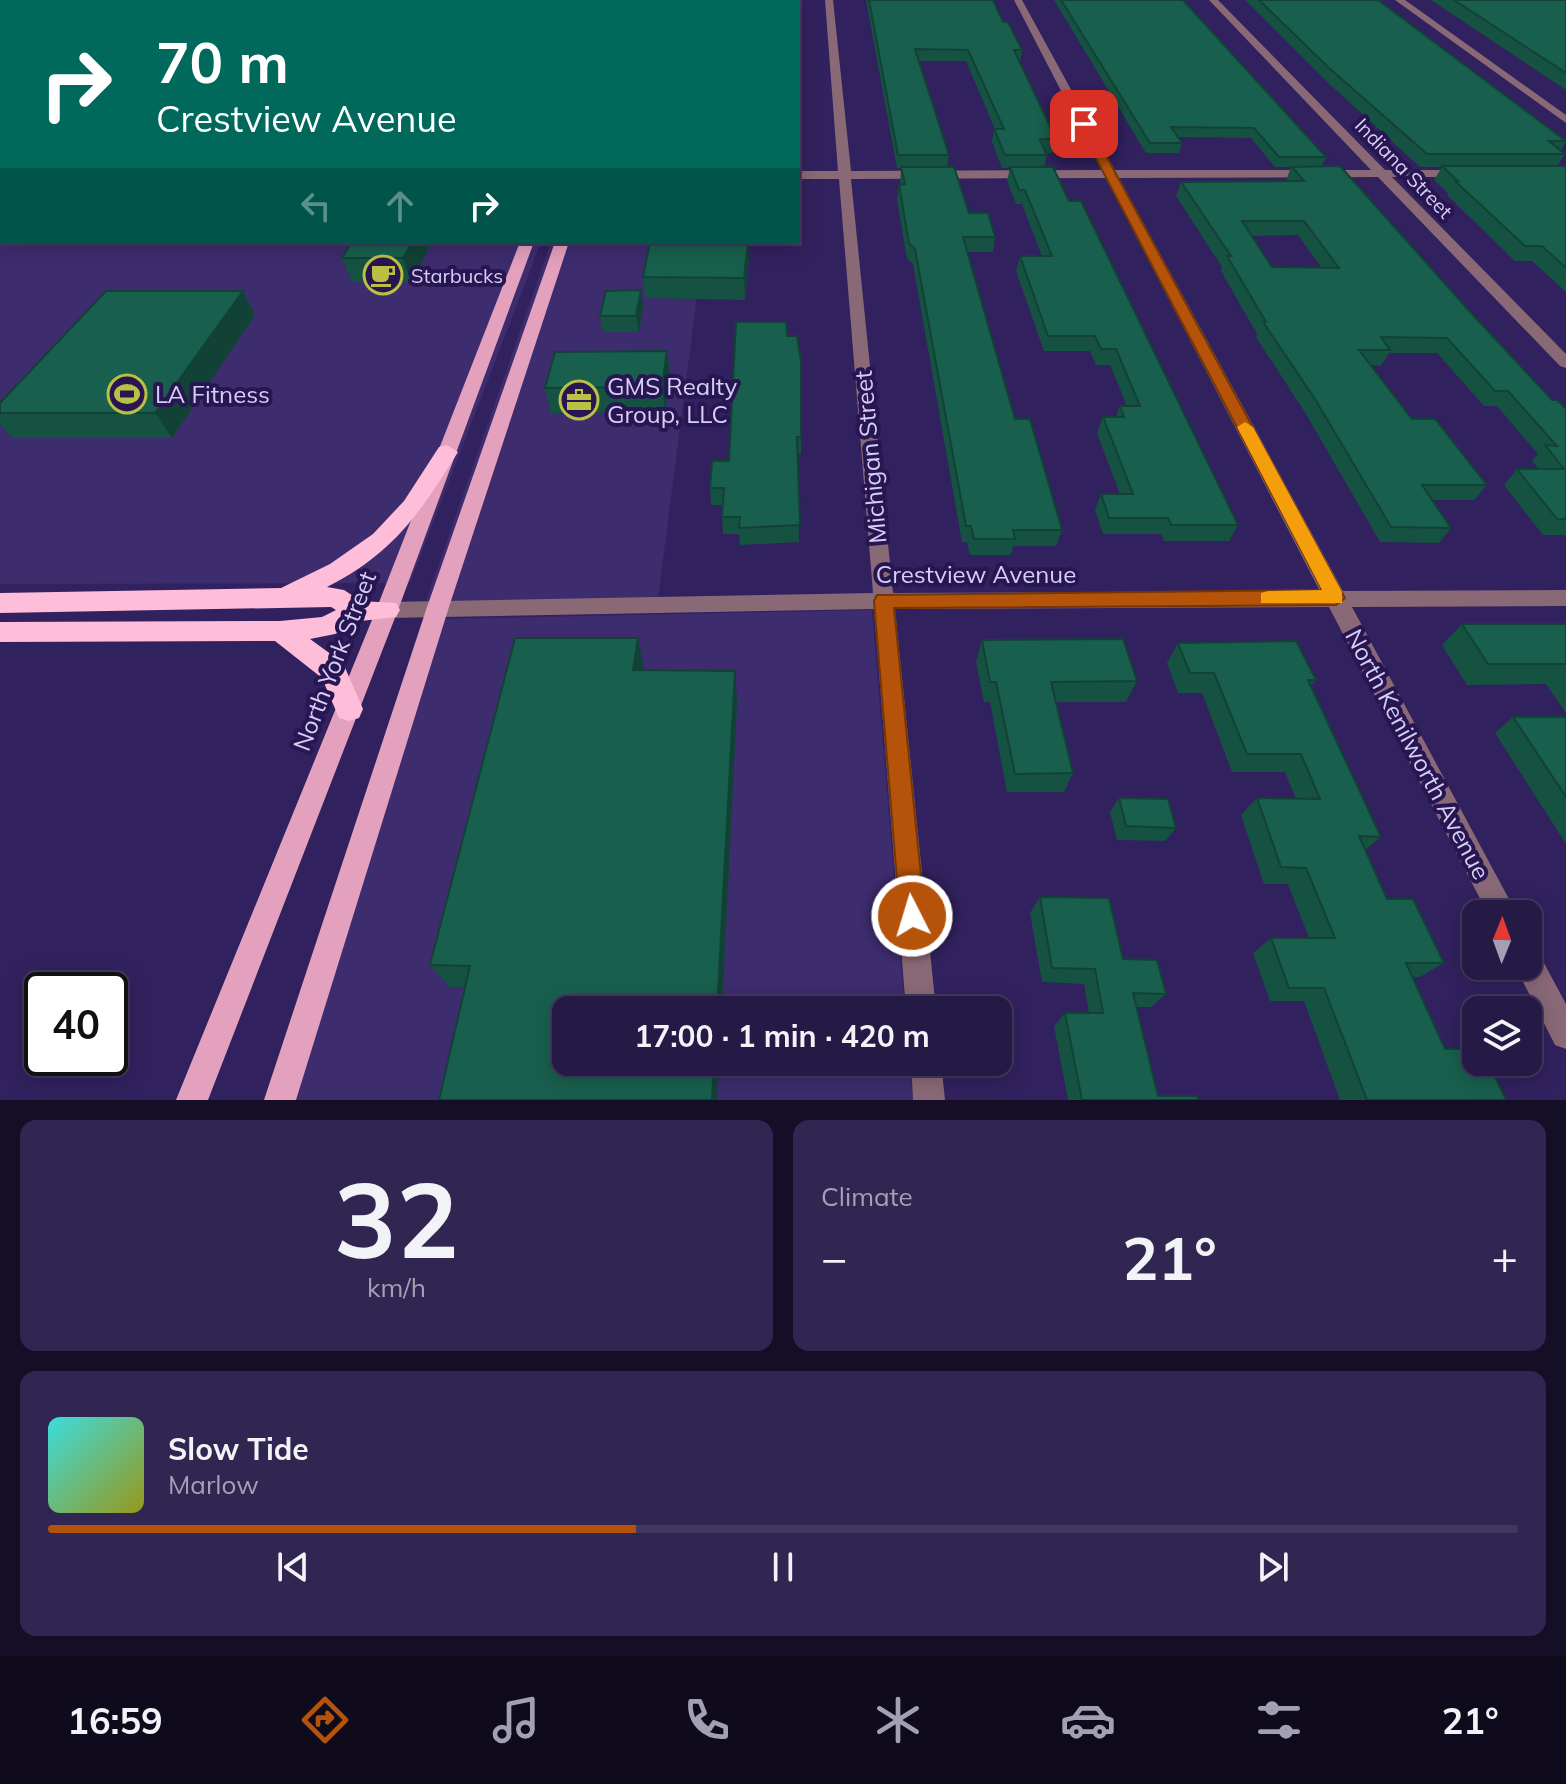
<!DOCTYPE html>
<meta charset="utf-8">
<style>
body{margin:0;font-family:Mulish,sans-serif;background:#312651;color:#f1f3f6;height:100vh;display:flex;flex-direction:column;font-size:30px;white-space:nowrap}
*{box-sizing:border-box;margin:0}
p{font-size:26px;color:#a3a0b3}
.icon{flex:none;width:44px;height:44px;fill:none;stroke:currentColor;stroke-width:2;stroke-linecap:round;stroke-linejoin:round}
.map{position:relative;height:1100px;overflow:hidden}
.panel{display:flex;flex-direction:column;gap:20px;padding:20px;background:#140e26;flex:1}
.panel>*{flex:none}
.banner{position:absolute;left:0px;top:0px;width:800px;height:244px;box-shadow:0 4px 20px #0003,0 0 0 2px #42385f;background:#00695c;color:#fff;overflow:hidden}
.needle{width:52px;rotate:1deg}
.controls{position:absolute;left:1462px;top:900px;display:grid;gap:16px}
.controls a{display:grid;place-items:center;width:80px;height:80px;border-radius:16px;background:#251946;box-shadow:0 4px 20px #0003,0 0 0 2px #42385f;font-size:40px}
.speed{position:absolute;left:24px;top:972px;display:flex;gap:16px;font-size:40px;font-weight:700;text-align:center}
.speed>*{display:grid;place-content:center;width:104px;height:104px;border-radius:50%;background:#251946;box-shadow:0 4px 20px #0003,0 0 0 2px #42385f;line-height:1}
.speed .limit{border:4px solid #111;border-radius:12px;background:#fff;color:#111}
.pin{position:absolute;display:grid;place-items:center;width:68px;height:68px;color:#fff;margin:-34px;border-radius:16px;box-shadow:0 4px 12px #0006}
.me{position:absolute;width:88px;margin:-44px;rotate:355deg;stroke-linejoin:round;filter:drop-shadow(0 0 6px #0008)}
.turn{display:flex;align-items:center;gap:28px;height:168px;padding:0 24px;font-size:36px}
.turn .icon{width:104px;height:104px;stroke-width:2.5}
.turn b{display:block;font-size:56px;line-height:68px}
.lanes{display:flex;align-items:center;height:76px;padding:0 24px;background:#0003;justify-content:center;gap:40px;direction:ltr}
.lanes .off{opacity:.35}
.big{font-size:60px;font-weight:700;line-height:1.1}
.panel .tile{flex:1;display:flex;flex-direction:column;justify-content:center;gap:12px;min-width:0;padding:0 28px;border-radius:16px;background:#312651}
.panel .dial{align-items:center;gap:0}
.dial b{font-size:104px;line-height:1}
.song{display:flex;align-items:center;gap:24px}
.cover{width:96px;height:96px;border-radius:12px;background:linear-gradient(135deg,hsl(180 70% 55%),hsl(60 70% 35%))}
.played{height:8px;border-radius:4px;background:linear-gradient(90deg,#b45309 40%,#42385f 40%)}
.keys{display:flex;justify-content:space-around;direction:ltr}
.heat{display:flex;justify-content:space-between;align-items:center;font-size:44px;direction:ltr}
.panel .tiles{flex:1;display:grid;gap:20px;grid-template-columns:1fr 1fr}
.tile:last-child{grid-column:span 2}
.trip{position:absolute;left:552px;top:996px;width:460px;height:80px;border-radius:16px;background:#251946;box-shadow:0 4px 20px #0003,0 0 0 2px #42385f;font-weight:700;line-height:80px;text-align:center}
.tabs{display:flex;height:128px;justify-content:space-around;align-items:center;background:#0f0a1c;color:#a3a0b3}
.tabs .icon{width:56px;height:56px}
.tabs .current{color:#b45309}
.tabs b{font-size:36px;color:#f1f3f6}
.map>svg:first-child{display:block}
.built{fill:#3d2c6e}
.lines{fill:none;stroke-linecap:round;stroke-linejoin:round}
.minor{fill:#8a6977;fill-rule:evenodd}
.major{fill:#e4a1be;fill-rule:evenodd}
.highway{fill:#febdd9;fill-rule:evenodd}
.wall{fill:#165242;fill-rule:evenodd}
.shaded-wall{fill:#124236}
.building{fill:#195f4d;stroke:#124236;stroke-width:2;fill-rule:evenodd}
.route{fill:#b45309;stroke:#753606;stroke-width:2}
.slow{fill:#f59e0b}
.labels{text-anchor:middle;dominant-baseline:central;stroke-width:8;stroke-linejoin:round;paint-order:stroke}
.far-street-label{font-size:20px;fill:#d4cff5;stroke:#281652}
.far-poi-label{font-size:20px;fill:#d4cff5;stroke:#281652;text-anchor:start}
.poi-label{font-size:24px;fill:#d4cff5;stroke:#281652;text-anchor:start}
.street-label{font-size:24px;fill:#d4cff5;stroke:#281652}
</style>
<div class="map">
<svg width="1566" height="1100" viewBox="0 0 1566 1100">
<rect width="100%" height="100%" fill="#31215e"/>
<g class="built">
<polygon points="0,0 634,0 2,2 2,242 541,242 410,583 0,584"/>
<polygon points="551,242 704,242 658,599 426,601"/>
<polygon points="872,610 905,1010 566,1010 566,1062 910,1062 913,1100 273,1100 432,619"/>
</g>
<g class="lines">
<g class="minor">
<polygon points="0,0 8,0 0,5"/>
<path d="M825 0H833L851 171 1102 170 1014 0H1022L1115 170H1371L1209 0H1218L1385 170H1470V176L1466 177H1392L1566 354V368L1560 366 1378 177 1119 178 1343 591 1566 590V606L1352 607 1517 914H1488L1329 607 895 609 936 1010H906L874 609 387 618 379 616 376 610 379 604 387 602 873 593 839 179H798V171H838ZM1106 178 1320 591 893 593 851 179Z"/>
<polygon points="1395,0 1405,0 1566,115 1566,123"/>
<rect x="0" y="172" width="2" height="8"/>
<polygon points="1528,948 1538,952 1566,1004 1566,1049 1555,1045 1515,966 1528,966"/>
<polygon points="911,1062 941,1062 945,1100 913,1100"/>
</g>
<g class="major">
<polygon points="520,242 534,242 398,610 208,1100 176,1100 376,610"/>
<polygon points="555,242 569,242 448,610 296,1100 264,1100 426,610"/>
</g>
<path class="highway" d="M447 445 458 452C420 513 394 553 327 587L344 590 361 601 396 603 400 610 396 617 361 621 335 634 310 639 343 663 363 709 359 718 349 721 339 718 322 678 275 641 0 642V622L280 621 322 617 336 610 331 607 0 613V593L281 588 330 564 373 534 404 501 439 447Z"/>
</g>
<g class="wall">
<polygon points="866,0 993,0 1003,22 1022,50 1020,62 1056,139 1053,153 1046,153 1047,155 1044,167 1069,201 1238,525 1229,541 1164,541 1161,534 1103,534 1095,510 1101,494 1120,494 1097,433 1103,417 1116,417 1120,406 1127,406 1110,365 1096,365 1090,351 1044,351 1016,271 1020,256 1042,256 1022,204 1016,204 1007,181 1010,168 1002,168 992,142 994,129 995,129 966,61 919,61 949,155 947,167 969,213 995,237 993,252 968,252 1015,419 1062,530 1056,546 1013,546 1011,555 970,555 967,542 962,542 913,264 907,259 897,200 899,185 900,185 901,168 897,168"/>
<path d="M1054 0H1183L1326 157 1322 166 1472 314 1552 400 1566 409V535H1543L1504 485 1517 469H1539L1532 461 1538 454 1497 406H1484L1437 353H1389L1381 366 1371 365 1412 419 1487 485 1474 500H1433L1451 528 1439 543 1380 542 1306 414 1256 337 1257 334 1221 271 1222 267 1176 196 1181 182 1286 181 1291 167H1275L1251 138 1178 137 1182 143 1179 153H1146ZM1298 235 1321 267H1272L1251 236Z"/>
<polygon points="1245,0 1378,0 1566,141 1561,150 1565,154 1557,166 1566,166 1566,292 1532,261 1515,261 1447,195 1448,193 1434,180 1442,167 1420,167 1323,78"/>
<polygon points="1431,0 1566,0 1566,90"/>
<rect x="0" y="65" width="2" height="83"/>
<polygon points="432,242 411,282 352,282 342,258"/>
<polygon points="749,258 745,300 645,298 643,277"/>
<polygon points="243,291 255,315 172,438 12,438 0,424 0,403"/>
<polygon points="643,307 639,332 603,332 600,316"/>
<polygon points="667,351 670,376 665,412 551,413 545,388"/>
<polygon points="801,361 801,454 797,454 799,542 740,545 739,534 723,534 722,517 722,505 711,505 710,488"/>
<polygon points="1462,624 1566,624 1566,713 1546,684 1467,685 1442,645"/>
<polygon points="982,640 1137,681 1126,702 1056,702 1073,773 1064,792 1007,792 990,702 984,702 976,661"/>
<polygon points="1178,643 1316,680 1310,687 1381,837 1365,850 1387,899 1444,963 1420,977 1412,977 1445,1049 1506,1100 1340,1100 1304,1001 1270,1001 1253,953 1271,938 1309,938 1288,884 1264,884 1241,815 1257,798 1296,799 1285,772 1232,772 1202,693 1178,693 1167,663"/>
<polygon points="644,670 737,701 722,1010 566,1010 465,987 450,987 430,965"/>
<polygon points="1513,717 1566,717 1566,844 1495,733"/>
<polygon points="1119,798 1176,828 1165,841 1117,840 1110,812"/>
<polygon points="1040,897 1123,959 1166,994 1151,1007 1137,1007 1158,1096 1198,1100 1068,1100 1054,1026 1065,1013 1089,1013 1084,984 1042,982 1030,913"/>
</g>
<g class="shaded-wall">
<polygon points="412,242 432,242 411,282 403,258"/>
<polygon points="748,242 749,258 745,300 744,278"/>
<polygon points="641,290 643,307 639,332 636,316"/>
<polygon points="243,291 255,315 172,438 155,413"/>
<polygon points="667,351 670,376 665,412 662,387"/>
<polygon points="638,638 644,669 633,670"/>
<polygon points="735,671 737,701 722,1010 717,1010"/>
<polygon points="714,1062 719,1062 717,1100 712,1100"/>
</g>
<g class="building">
<polygon points="382,0 589,0 588,2 380,2"/>
<rect x="664" y="0" width="134" height="2"/>
<polygon points="869,0 993,0 1003,22 1008,22 1022,50 1014,50 1056,139 1040,139 1047,155 1005,155 994,129 1004,129 968,50 915,49 949,155 898,155"/>
<polygon points="1061,0 1183,0 1326,157 1279,157 1254,128 1171,127 1182,143 1150,143"/>
<polygon points="1259,0 1378,0 1566,141 1549,141 1565,154 1427,154 1328,67"/>
<polygon points="1454,0 1566,0 1566,73"/>
<rect x="0" y="65" width="2" height="55"/>
<path d="M1340 166 1472 314 1552 400H1557L1566 409V519H1557L1517 469H1564L1545 445 1557 446 1508 391H1495L1447 338 1381 337 1390 350H1359L1412 419H1435L1487 485H1422L1451 528 1391 527 1315 399 1263 322H1266L1227 256H1231L1181 182 1304 181 1292 167ZM1242 221H1304L1339 268 1272 267Z"/>
<polygon points="1442,166 1566,166 1566,268 1542,246 1525,246 1455,181 1458,181"/>
<polygon points="901,167 954,167 969,213 988,213 995,237 963,237 1015,419 1030,419 1062,530 1013,530 1015,539 974,539 971,526 966,526 915,249 909,243 899,185 905,184"/>
<polygon points="1010,167 1053,167 1069,201 1081,201 1238,525 1171,525 1168,518 1109,518 1101,494 1133,494 1103,417 1124,417 1120,406 1140,406 1116,349 1101,349 1095,336 1048,336 1020,256 1052,256 1025,190 1019,190"/>
<polygon points="352,242 412,242 403,258 342,258"/>
<polygon points="650,242 748,242 744,278 643,277"/>
<polygon points="641,290 636,316 600,316 606,291"/>
<polygon points="106,291 243,291 155,413 0,413 0,403"/>
<polygon points="736,322 786,322 787,336 797,336 801,361 801,437 797,437 800,525 739,528 740,517 722,517 724,488 710,488 712,461 729,461"/>
<polygon points="667,351 662,387 545,388 555,352"/>
<polygon points="1462,624 1566,624 1566,664 1488,664"/>
<polygon points="515,638 638,638 633,670 735,671 717,1010 566,1010 566,1062 714,1062 712,1100 439,1100 470,966 430,965"/>
<polygon points="1123,639 1137,681 1051,682 1073,773 1015,774 996,682 990,682 982,640"/>
<polygon points="1296,641 1316,680 1308,680 1381,837 1359,836 1387,899 1413,899 1444,963 1406,963 1445,1049 1476,1049 1476,1062 1488,1062 1506,1100 1367,1100 1324,988 1289,988 1271,938 1335,938 1306,868 1281,867 1257,798 1320,799 1301,754 1247,754 1214,673 1190,673 1178,643"/>
<polygon points="1513,717 1566,717 1566,797"/>
<polygon points="1119,798 1168,799 1176,828 1126,826"/>
<polygon points="1040,897 1109,898 1123,959 1157,960 1166,994 1133,993 1158,1096 1197,1096 1198,1100 1082,1100 1065,1013 1103,1013 1095,969 1052,968"/>
</g>
<polygon class="route" points="1084,121 1089,124 1345,598 1336,605 894,608 925,916 921,924 912,928 903,924 900,916 874,601 877,595 1322,590 1078,124"/>
<polygon class="slow" points="1245,422 1253,427 1342,592 1342,603 1261,603 1261,593 1268,591 1322,590 1237,427"/>
<defs>
<symbol id="cafe-ring" viewBox="-11 -11 22 22"><circle r="9.5" fill="#281652" stroke="#bbc044" stroke-width="1.5"/><path d="M-5.5-4.5H6V0H3Q3 3.5 0 3.5H-2.5Q-5.5 3.5-5.5 0ZM3-3.2v2h1.7v-2ZM-6 4.5H4V6H-6Z" fill="#bbc044"/></symbol>
<symbol id="stadium-ring" viewBox="-11 -11 22 22"><circle r="9.5" fill="#281652" stroke="#bbc044" stroke-width="1.5"/><path d="M0-5a6.5 5 0 1 0 0 10a6.5 5 0 1 0 0-10ZM-3.5-1.8h7v3.6h-7Z" fill="#bbc044"/></symbol>
<symbol id="office-ring" viewBox="-11 -11 22 22"><circle r="9.5" fill="#281652" stroke="#bbc044" stroke-width="1.5"/><path d="M-6-3h4V-5.5h4V-3h4V5H-6ZM-1-4.5V-3h2v-1.5ZM-6 0V1H6V0Z" fill="#bbc044"/></symbol>
</defs>
<g fill-rule="evenodd">
<use href="#cafe-ring" x="361" y="253" width="44" height="44"/>
<use href="#stadium-ring" x="105" y="372" width="44" height="44"/>
<use href="#office-ring" x="557" y="378" width="44" height="44"/>
</g>
<g class="labels">
<g class="far-street-label">
<text transform="translate(1404 168) rotate(46)">Indiana Street</text>
</g>
<g class="far-poi-label">
<text x="411" y="275">Starbucks</text>
</g>
<g class="poi-label">
<text x="607" y="386">GMS Realty<tspan x="607" dy="28">Group, LLC</tspan></text>
<text x="155" y="394">LA Fitness</text>
</g>
<g class="street-label">
<text transform="translate(870 457) rotate(-95)">Michigan Street</text>
<text x="976" y="574">Crestview Avenue</text>
<text transform="translate(334 661) rotate(-69)">North York Street</text>
<text transform="translate(1418 754) rotate(62)">North Kenilworth Avenue</text>
</g>
</g>
</svg>
<div class="controls">
<a><svg class="needle" viewBox="-14 -14 28 28"><path d="M0-13l5 13h-10z" fill="#e53935"/><path d="M0 13l5-13h-10z" fill="#a3a0b3"/></svg></a>
<a><svg class="icon" aria-label="layers" viewBox="0 0 24 24"><path d="M12 4l9 5-9 5-9-5zM3 14l9 5 9-5"/></svg></a>
</div>
<div class="speed"><div class="limit">40</div></div>
<div class="pin" style="left:1084px;top:124px;background:#d93025"><svg class="icon" aria-label="arrive" viewBox="0 0 24 24"><path d="M6 21V4h12l-3 4 3 4H6"/></svg></div>
<svg class="me" style="left:912px;top:916px" viewBox="-20 -20 40 40"><circle r="17" fill="#b45309" stroke="#fff" stroke-width="3"/><path d="M0-11L8 9 0 5-8 9z" fill="#fff"/></svg>
<div class="trip">17:00 · 1 min · 420 m</div>
<div class="banner">
<div class="turn"><svg class="icon" aria-label="right" viewBox="0 0 24 24"><path d="M7 20v-9h11M14 6l5 5-5 5"/></svg><div><b>70 m</b>Crestview Avenue</div></div>
<div class="lanes"><svg class="icon off" aria-label="left" viewBox="0 0 24 24"><path d="M17 20v-9H6M10 6l-5 5 5 5"/></svg><svg class="icon off" aria-label="ahead" viewBox="0 0 24 24"><path d="M12 20V5M6 11l6-6 6 6"/></svg><svg class="icon" aria-label="right" viewBox="0 0 24 24"><path d="M7 20v-9h11M14 6l5 5-5 5"/></svg></div>
</div>
</div>
<section class="panel">
<div class="tiles">
<div class="tile dial"><b>32</b><p>km/h</p></div>
<div class="tile"><p>Climate</p>
<div class="heat"><a>−</a><b class="big">21°</b><a>+</a></div>
</div>
<div class="tile">
<div class="song"><i class="cover"></i><div><b>Slow Tide</b><p>Marlow</p></div></div>
<div class="played"></div>
<div class="keys"><svg class="icon" aria-label="previous" viewBox="0 0 24 24"><path d="M18 5L8 12l10 7zM5 5v14"/></svg><svg class="icon" aria-label="pause" viewBox="0 0 24 24"><path d="M8 5v14M16 5v14"/></svg><svg class="icon" aria-label="next" viewBox="0 0 24 24"><path d="M6 5l10 7-10 7zM19 5v14"/></svg></div>
</div>
</div>
</section>
<nav class="tabs">
<b>16:59</b>
<svg class="icon current" aria-label="directions" viewBox="0 0 24 24"><path d="M12 3l9 9-9 9-9-9zM9 14v-3h6M13 9l2 2-2 2"/></svg>
<svg class="icon" aria-label="music" viewBox="0 0 24 24"><path d="M9 18V5l10-2v13"/><circle cx="6" cy="18" r="3"/><circle cx="16" cy="16" r="3"/></svg>
<svg class="icon" aria-label="phone" viewBox="0 0 24 24"><path d="M5 4h4l2 5-3 2q2 4 5 5l2-3 5 2v4C11 20 4 13 5 4z"/></svg>
<svg class="icon" aria-label="climate" viewBox="0 0 24 24"><path d="M12 3v18M4 7l16 10M4 17L20 7"/></svg>
<svg class="icon" aria-label="car" viewBox="0 0 24 24"><path d="M5 17H2v-5l4-1 3-4h7l3 4 3 1v5h-3M9 17h6M6 11h13"/><circle cx="7" cy="17" r="2"/><circle cx="17" cy="17" r="2"/></svg>
<svg class="icon" aria-label="filters" viewBox="0 0 24 24"><path d="M4 7h16M4 17h16"/><circle cx="9" cy="7" r="2"/><circle cx="15" cy="17" r="2"/></svg>
<b>21°</b>
</nav>
